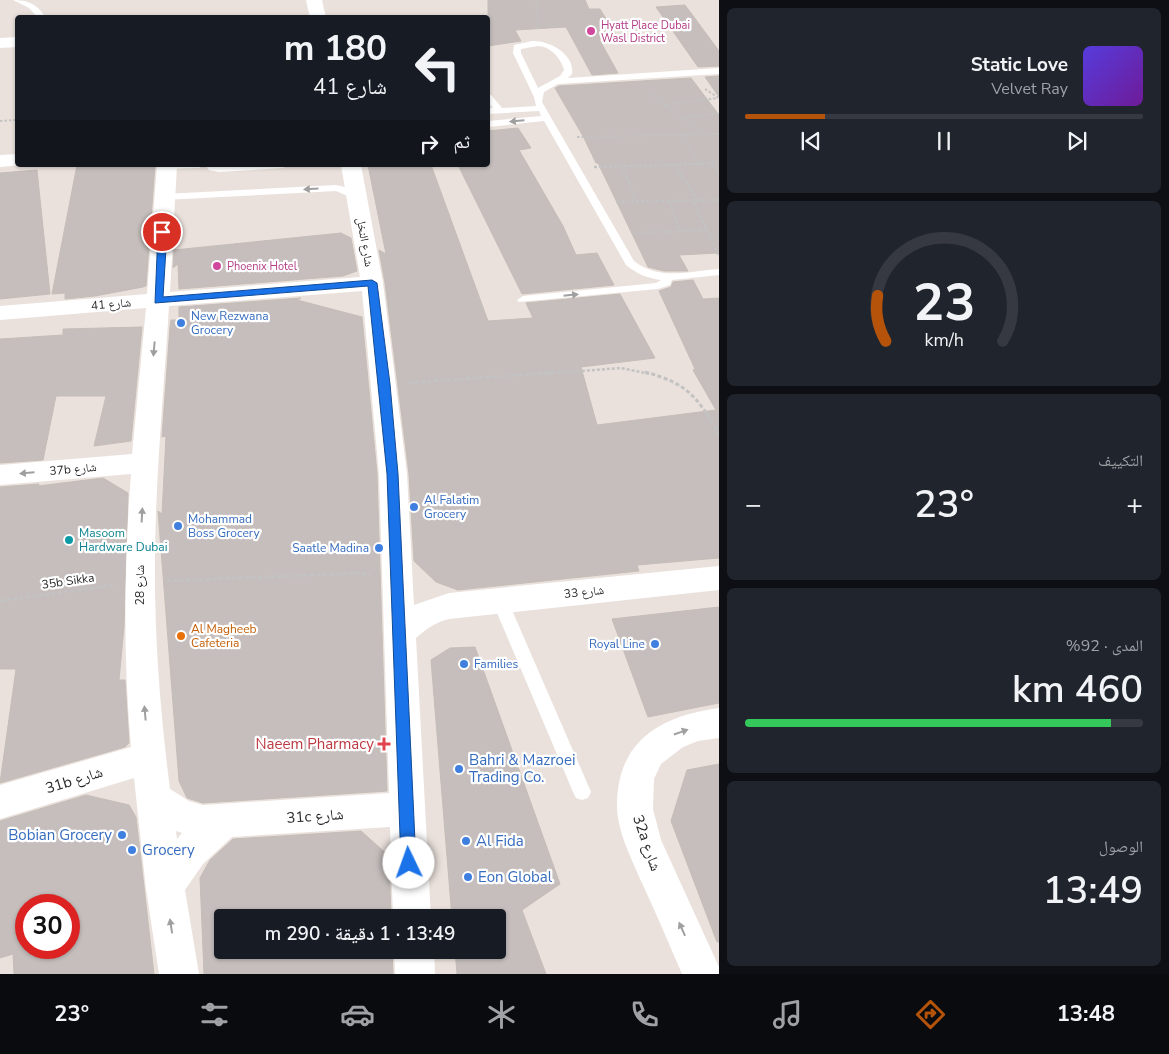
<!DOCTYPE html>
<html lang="ar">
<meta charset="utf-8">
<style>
body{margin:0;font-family:"Nunito Sans","Noto Naskh Arabic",sans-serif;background:#20242c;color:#f1f3f6;direction:rtl;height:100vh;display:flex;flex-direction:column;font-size:19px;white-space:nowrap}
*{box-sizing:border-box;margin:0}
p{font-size:16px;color:#9ea1a6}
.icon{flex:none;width:28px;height:28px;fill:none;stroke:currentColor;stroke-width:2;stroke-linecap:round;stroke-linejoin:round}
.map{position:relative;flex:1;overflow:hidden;direction:ltr}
.drawer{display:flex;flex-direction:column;gap:8px;padding:8px;background:#0d0f14;width:450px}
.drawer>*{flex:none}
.top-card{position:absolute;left:15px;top:15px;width:475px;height:152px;border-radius:5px;box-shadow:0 1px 4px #0004;direction:rtl;background:#171b24;color:#f1f3f6;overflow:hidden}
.speed{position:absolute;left:15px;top:894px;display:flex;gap:10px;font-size:25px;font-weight:700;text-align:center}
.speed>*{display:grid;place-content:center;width:65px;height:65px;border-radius:50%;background:#171b24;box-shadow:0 1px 4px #0004;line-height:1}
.speed .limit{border:8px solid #d22;background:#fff;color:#111}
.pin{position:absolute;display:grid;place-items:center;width:42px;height:42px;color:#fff;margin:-21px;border:2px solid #fff;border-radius:50%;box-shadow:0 1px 5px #0007}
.me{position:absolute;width:55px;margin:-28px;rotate:357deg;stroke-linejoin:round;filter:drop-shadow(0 0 4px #0008)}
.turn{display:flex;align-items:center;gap:18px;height:105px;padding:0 20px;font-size:22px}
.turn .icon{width:65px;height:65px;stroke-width:2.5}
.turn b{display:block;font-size:35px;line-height:42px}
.then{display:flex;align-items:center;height:48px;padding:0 20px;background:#0003;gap:10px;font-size:19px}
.big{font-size:38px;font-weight:600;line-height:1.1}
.drawer .card{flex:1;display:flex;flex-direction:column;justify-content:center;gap:8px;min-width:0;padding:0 18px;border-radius:8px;background:#20242c}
.drawer .dial{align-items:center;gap:0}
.dial svg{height:130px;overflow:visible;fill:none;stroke:#363941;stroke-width:7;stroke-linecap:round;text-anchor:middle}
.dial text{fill:#f1f3f6;stroke:none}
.song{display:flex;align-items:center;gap:15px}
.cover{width:60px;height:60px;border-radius:8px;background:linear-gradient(135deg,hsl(250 70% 55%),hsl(280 70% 35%))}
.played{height:5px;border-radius:2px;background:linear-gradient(90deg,#b45309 20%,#363941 20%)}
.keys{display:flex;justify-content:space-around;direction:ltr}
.heat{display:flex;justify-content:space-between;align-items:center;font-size:28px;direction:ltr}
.charge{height:8px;border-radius:4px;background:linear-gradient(90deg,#34c759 92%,#363941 0)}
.trip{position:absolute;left:214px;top:909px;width:292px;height:50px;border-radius:5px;background:#171b24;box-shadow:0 1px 4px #0004;font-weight:600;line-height:50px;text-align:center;direction:rtl}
.menu{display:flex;height:80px;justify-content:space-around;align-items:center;background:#090b0e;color:#9ea1a6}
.menu .icon{width:35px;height:35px}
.menu .current{color:#b45309}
.menu b{font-size:22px;color:#f1f3f6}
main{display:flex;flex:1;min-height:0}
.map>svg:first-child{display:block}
.building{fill:#c5bebc;stroke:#c5bdb6;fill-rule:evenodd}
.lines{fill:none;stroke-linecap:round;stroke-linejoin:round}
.path-far2{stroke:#c3c3c3;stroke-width:2;stroke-dasharray:2.5 2;stroke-linecap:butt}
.path-far1{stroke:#c3c3c3;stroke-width:2.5;stroke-dasharray:3 2;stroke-linecap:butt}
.path{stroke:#c3c3c3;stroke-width:3;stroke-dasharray:4 2.5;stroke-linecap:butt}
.service{fill:#fff;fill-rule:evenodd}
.minor{fill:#fff;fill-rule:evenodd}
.oneway{fill:#9f9f9f}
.route{fill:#1a73e8;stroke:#114b97}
.hotel-dot{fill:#d1479c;stroke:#fff;stroke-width:2}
.shop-dot{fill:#3f7fe0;stroke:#fff;stroke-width:2}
.culture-dot{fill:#0f9aa8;stroke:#fff;stroke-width:2}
.food-dot{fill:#e8710a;stroke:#fff;stroke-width:2}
.health-dot{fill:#e0444e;stroke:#fff;stroke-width:2}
.labels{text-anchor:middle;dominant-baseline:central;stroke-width:4.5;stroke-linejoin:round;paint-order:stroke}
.far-hotel-label{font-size:11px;fill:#b23c85;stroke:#fff;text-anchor:start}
.street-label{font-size:12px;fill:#292929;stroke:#fff}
.shop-label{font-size:12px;fill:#366cbe;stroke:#fff;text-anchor:start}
.culture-label{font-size:12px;fill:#0d838f;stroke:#fff;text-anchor:start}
.food-label{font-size:12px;fill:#c56008;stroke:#fff;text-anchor:start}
.near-health-label{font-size:15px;fill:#be3a42;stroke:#fff;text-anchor:end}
.near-shop-label{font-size:15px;fill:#366cbe;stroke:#fff;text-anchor:start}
.near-street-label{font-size:15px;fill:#292929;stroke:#fff}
</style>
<main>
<section class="drawer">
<div class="card">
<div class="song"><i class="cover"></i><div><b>Static Love</b><p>Velvet Ray</p></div></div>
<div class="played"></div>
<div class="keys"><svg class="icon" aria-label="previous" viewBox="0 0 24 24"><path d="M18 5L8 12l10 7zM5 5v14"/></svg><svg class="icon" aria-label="pause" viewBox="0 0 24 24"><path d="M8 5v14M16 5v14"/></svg><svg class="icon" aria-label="next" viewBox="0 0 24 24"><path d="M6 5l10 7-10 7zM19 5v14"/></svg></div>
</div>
<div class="card dial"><svg viewBox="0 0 100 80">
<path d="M14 69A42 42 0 1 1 86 69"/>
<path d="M14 69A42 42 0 0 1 9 41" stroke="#b45309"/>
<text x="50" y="56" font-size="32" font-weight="700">23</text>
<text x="50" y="72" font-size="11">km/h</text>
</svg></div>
<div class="card"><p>التكييف</p>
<div class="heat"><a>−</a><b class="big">23°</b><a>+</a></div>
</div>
<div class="card"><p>المدى · 92%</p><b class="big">460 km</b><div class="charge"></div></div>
<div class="card"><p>الوصول</p><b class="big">13:49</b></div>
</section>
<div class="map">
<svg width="719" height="974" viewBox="0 0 719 974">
<rect width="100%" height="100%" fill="#eae1dc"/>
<g class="building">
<polygon points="488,0 585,0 589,9 600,9 618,38 599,39 618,73 592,75 566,27 515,30 521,41 488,46"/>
<polygon points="685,5 719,51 719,66 698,67 656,7"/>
<polygon points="719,76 719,97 705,77"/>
<polygon points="691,78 719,115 719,253 679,255 688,271 664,271 648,267 598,163 596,163 583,136 555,88 559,86"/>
<polygon points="518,128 531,148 519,150 563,226 576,255 597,253 614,285 522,294 458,165 488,165 488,131"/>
<polygon points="77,165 155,165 146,286 143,287 95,296 65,299 65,293 52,294"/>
<polygon points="368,165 431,165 488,321 533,318 526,303 620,294 655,358 581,367 597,425 716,410 693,370 695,369 659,291 671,287 673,282 693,280 703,299 719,298 719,558 637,565 639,571 458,590 436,582 414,561 409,474 385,283 379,250 386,254"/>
<polygon points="37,170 50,294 0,299 0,173"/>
<polygon points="341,233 351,238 357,271 343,276 179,289 178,264 173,268 174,250"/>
<polygon points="301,298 297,300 362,317 377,474 387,791 203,803 187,798 179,781 158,511 162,514 166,436 162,437 170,327 171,320 179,320 179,307"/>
<polygon points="142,327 131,441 94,446 106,396 56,396 43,460 0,463 0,339 63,335 63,329"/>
<polygon points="103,478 128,493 124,627 119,680 125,680 129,743 125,747 0,783 16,669 0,669 0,487 39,484 38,486"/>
<polygon points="719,607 719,703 648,717 612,619"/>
<polygon points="475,647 560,884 522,910 546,974 457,974 455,950 498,950 498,918 452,918 431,660 450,648"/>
<polygon points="719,764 719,942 717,942 671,821 687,770"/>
<path d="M86 795 129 805 136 817 154 974H14L13 954 0 958V821ZM26 905H69V948H26Z"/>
<polygon points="361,831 389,856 391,918 222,918 222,950 392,950 393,974 204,974 200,878 210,860 233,839"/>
</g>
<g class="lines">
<g class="path-far2">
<polyline points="536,0 538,29"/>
<polyline points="705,89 719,98"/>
<polyline points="647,92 702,133"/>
<polyline points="664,105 718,98"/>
<polyline points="680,117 719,114"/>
<polyline points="0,121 18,120"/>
<polyline points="680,134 700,164"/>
<polyline points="577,137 719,134"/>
<polyline points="711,163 712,165"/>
<polyline points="666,165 700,164 719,161"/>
</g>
<g class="path-far1">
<polyline points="712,164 719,174"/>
<polyline points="674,165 699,201"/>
<polyline points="594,167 702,164"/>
<polyline points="622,167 637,202"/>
<polyline points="616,202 719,200"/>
<polyline points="669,202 680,231"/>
<polyline points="694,202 719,256"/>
<polyline points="634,233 707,230"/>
<polyline points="542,374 621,368 650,374"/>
</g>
<g class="path">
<path d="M645 372C689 384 697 397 719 434"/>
<polyline points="408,383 560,372"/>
<polyline points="167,581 361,573 370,575"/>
<polyline points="0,601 113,585"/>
</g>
<g class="service">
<path d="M13 0C28 0 37 4 46 18H38L29 8Z"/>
<path d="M532 41C549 40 575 54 572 74L568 78 719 68V74L558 84 544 92 542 102 634 261C659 281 690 271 719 269V275L672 280 670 285 658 289 519 302 517 300 523 296 656 283 661 280C647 278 637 274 626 265L544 121 488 127V121L541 116 539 111 488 114V108H493L488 102V94L491 95 502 108 536 106 534 97 513 53 514 45ZM538 46C550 46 561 58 564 70L560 76 538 88 521 53V49Z"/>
<polygon points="163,165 204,165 199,168 167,169 164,168"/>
<polygon points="205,165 288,165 283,168 219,172 209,170"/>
<polygon points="336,185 349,188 362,197 357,200 336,191 164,200 159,197 164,194"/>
<polygon points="500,595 505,597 508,601 591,792 588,798 582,800 576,798 573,792 492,601 495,597"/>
</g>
<g class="minor">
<polygon points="306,0 322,0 326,18 310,18"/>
<polygon points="18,37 18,47 0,48 0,38"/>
<polygon points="18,154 18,165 21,165 0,167 0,155"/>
<path d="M157 165H177L170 292 360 277 341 165H361L383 283 407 474 414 605 449 593 719 566V590L449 619C436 622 426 629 416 638L431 918H393L390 827 232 837 203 864 185 890 199 974H159L146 889 134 778 0 819V785L131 747C123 656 124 565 131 474L0 485V465L132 454 146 308 0 320V306L147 294ZM362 291 379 474 389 793 203 805 189 801 170 789C160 711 154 632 155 553 156 471 164 389 169 306ZM176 831 182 833 177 839Z"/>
<path d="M719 708V738L698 741 683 747 661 764 654 779 653 809 661 840 719 967V974H682C669 944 656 913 642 883 632 860 618 833 617 808 616 741 660 716 719 708Z"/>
<polygon points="394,950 434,950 435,974 395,974"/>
</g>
</g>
<defs><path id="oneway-solid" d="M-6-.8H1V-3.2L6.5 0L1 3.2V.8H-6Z" transform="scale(1.25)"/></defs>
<g class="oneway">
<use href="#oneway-solid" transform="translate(517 121) rotate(175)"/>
<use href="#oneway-solid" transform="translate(311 189) rotate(177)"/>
<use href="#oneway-solid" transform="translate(571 295) rotate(-6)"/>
<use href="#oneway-solid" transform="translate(154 349) rotate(95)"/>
<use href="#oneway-solid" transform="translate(27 473) rotate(175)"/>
<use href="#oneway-solid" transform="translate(142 515) rotate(-87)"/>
<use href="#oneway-solid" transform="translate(145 713) rotate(-95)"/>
<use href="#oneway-solid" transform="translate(681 732) rotate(-19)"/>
<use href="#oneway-solid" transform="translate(171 926) rotate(-99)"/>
<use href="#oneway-solid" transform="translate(682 929) rotate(-114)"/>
</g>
<polygon class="route" points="162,229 167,232 163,297 372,280 377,283 390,384 398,474 416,863 414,869 409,871 403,869 401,863 387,474 368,286 155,303 158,232"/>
<g class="hotel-dot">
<circle cx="591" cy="31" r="5"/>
<circle cx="217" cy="266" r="5"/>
</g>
<g class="shop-dot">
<circle cx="181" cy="323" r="5"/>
<circle cx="414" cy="507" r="5"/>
<circle cx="178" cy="526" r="5"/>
<circle cx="379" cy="548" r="5"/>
<circle cx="655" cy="644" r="5"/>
<circle cx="464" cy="664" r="5"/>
<circle cx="459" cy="769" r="5"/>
<circle cx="122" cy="835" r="5"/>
<circle cx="466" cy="841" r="5"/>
<circle cx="132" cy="850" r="5"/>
<circle cx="468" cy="877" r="5"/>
</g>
<circle class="culture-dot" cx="69" cy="540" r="5"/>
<circle class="food-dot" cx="181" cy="636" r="5"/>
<path class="health-dot" d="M381.5 736.5h5v5h5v5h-5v5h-5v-5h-5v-5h5z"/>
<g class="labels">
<g class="far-hotel-label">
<text x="601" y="25">Hyatt Place Dubai<tspan x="601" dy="13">Wasl District</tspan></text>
<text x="227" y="266">Phoenix Hotel</text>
</g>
<g class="street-label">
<text transform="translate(365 242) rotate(80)">شارع النخل</text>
<text transform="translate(111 304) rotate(-5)">شارع 41</text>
<text transform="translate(73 469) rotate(-5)">37b شارع</text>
<text transform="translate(68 581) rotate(-8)">35b Sikka</text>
<text transform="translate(140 585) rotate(-90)">شارع 28</text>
<text transform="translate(584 592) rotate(-6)">شارع 33</text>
</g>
<g class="shop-label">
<text x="191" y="316">New Rezwana<tspan x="191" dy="14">Grocery</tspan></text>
<text x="424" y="500">Al Falatim<tspan x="424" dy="14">Grocery</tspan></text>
<text x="188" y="519">Mohammad<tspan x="188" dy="14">Boss Grocery</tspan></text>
<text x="369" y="548" text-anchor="end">Saatle Madina</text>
<text x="645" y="644" text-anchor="end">Royal Line</text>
<text x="474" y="664">Families</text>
</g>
<g class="culture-label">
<text x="79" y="533">Masoom<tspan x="79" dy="14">Hardware Dubai</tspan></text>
</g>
<g class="food-label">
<text x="191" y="629">Al Magheeb<tspan x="191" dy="14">Cafeteria</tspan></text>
</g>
<g class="near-health-label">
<text x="374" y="744">Naeem Pharmacy</text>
</g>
<g class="near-shop-label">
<text x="469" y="760">Bahri &amp; Mazroei<tspan x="469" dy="17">Trading Co.</tspan></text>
<text x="112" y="835" text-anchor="end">Bobian Grocery</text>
<text x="476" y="841">Al Fida</text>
<text x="142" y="850">Grocery</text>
<text x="478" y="877">Eon Global</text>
</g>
<g class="near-street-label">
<text transform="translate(74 780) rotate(-17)">31b شارع</text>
<text transform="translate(315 816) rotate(-4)">31c شارع</text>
<text transform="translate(647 843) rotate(71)">32a شارع</text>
</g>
</g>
</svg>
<div class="speed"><div class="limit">30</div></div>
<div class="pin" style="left:162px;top:232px;background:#d93025"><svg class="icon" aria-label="arrive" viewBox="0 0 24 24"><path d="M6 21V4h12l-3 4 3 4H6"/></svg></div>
<svg class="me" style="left:409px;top:863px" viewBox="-20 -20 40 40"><circle r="19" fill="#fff"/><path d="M0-13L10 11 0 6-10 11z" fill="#1a73e8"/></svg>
<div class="trip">13:49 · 1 دقيقة · 290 m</div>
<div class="top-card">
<div class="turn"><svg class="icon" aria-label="left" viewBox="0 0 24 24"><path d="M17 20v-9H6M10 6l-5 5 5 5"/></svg><div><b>180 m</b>شارع 41</div></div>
<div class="then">ثم<svg class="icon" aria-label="right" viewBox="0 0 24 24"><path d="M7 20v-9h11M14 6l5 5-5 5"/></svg></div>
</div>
</div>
</main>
<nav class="menu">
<b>13:48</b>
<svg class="icon current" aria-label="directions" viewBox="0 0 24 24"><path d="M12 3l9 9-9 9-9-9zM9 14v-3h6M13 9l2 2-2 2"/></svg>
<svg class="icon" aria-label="music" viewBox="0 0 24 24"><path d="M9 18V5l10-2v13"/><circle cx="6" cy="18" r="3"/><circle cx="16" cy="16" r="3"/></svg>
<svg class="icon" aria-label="phone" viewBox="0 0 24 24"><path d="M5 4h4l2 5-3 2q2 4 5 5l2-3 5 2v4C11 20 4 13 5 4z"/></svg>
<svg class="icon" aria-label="climate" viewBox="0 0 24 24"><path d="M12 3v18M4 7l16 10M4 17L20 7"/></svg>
<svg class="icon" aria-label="car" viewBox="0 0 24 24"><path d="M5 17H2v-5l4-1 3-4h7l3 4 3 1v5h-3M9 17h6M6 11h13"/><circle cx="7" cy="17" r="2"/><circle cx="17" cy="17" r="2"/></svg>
<svg class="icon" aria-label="filters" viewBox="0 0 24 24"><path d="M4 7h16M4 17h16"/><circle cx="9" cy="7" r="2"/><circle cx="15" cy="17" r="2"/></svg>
<b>23°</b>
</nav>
